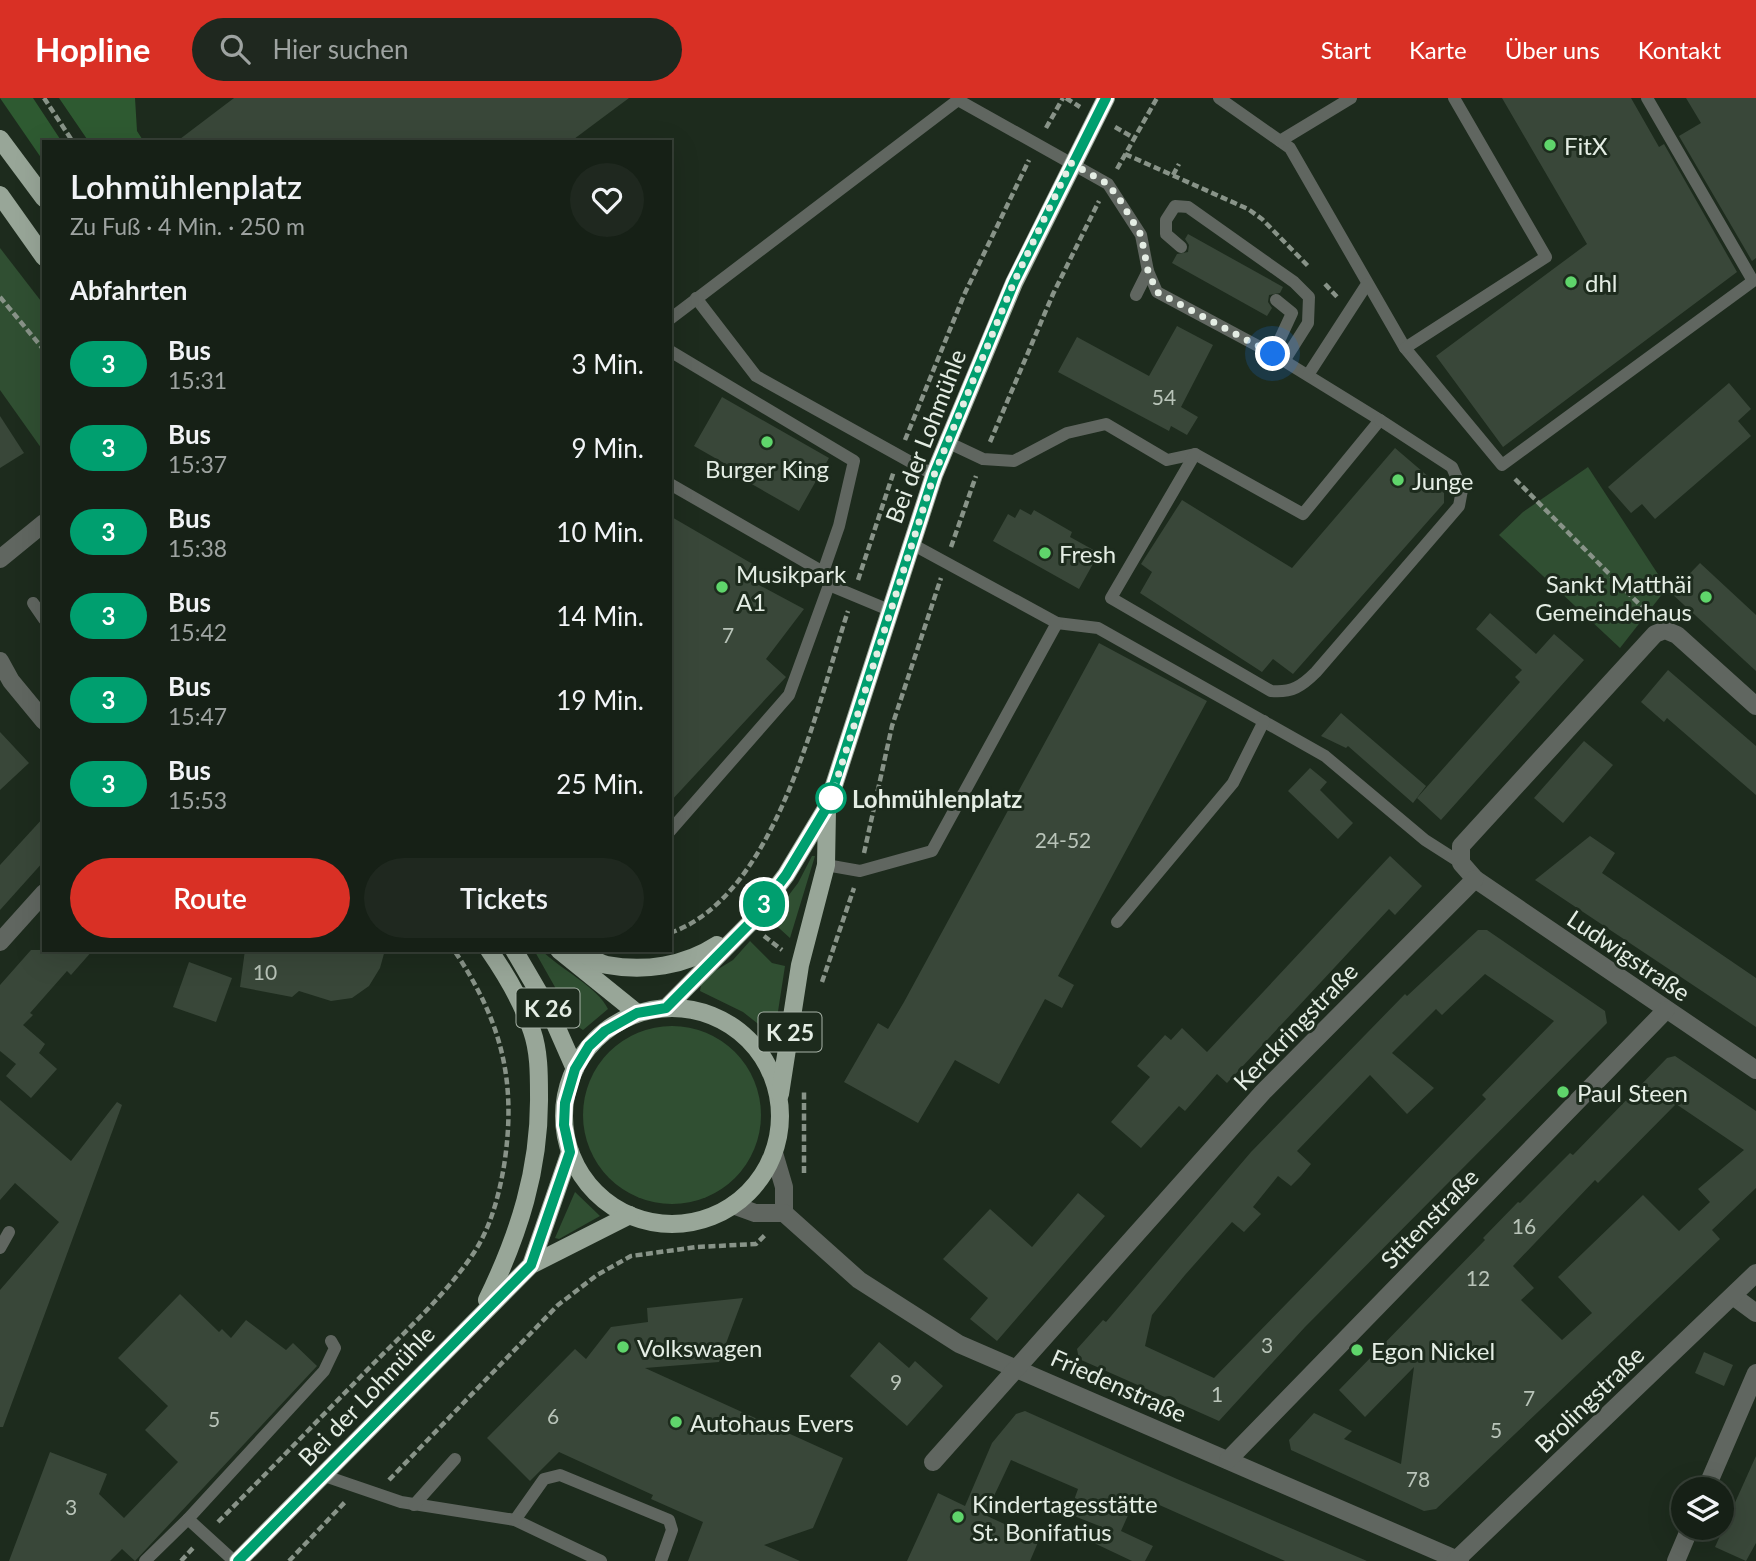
<!DOCTYPE html>
<html lang="de">
<head>
<meta charset="utf-8">
<style>
	body { margin:0; font-family:Lato,sans-serif; background:#1f281f; color:#f1f3f6; height:100vh; display:flex; flex-direction:column; font-size:26px; white-space:nowrap }
	* { box-sizing:border-box; margin:0 }
	p { font-size:23px; color:#9ea3a1 }
	.icon { flex:none; width:38px; height:38px; fill:none; stroke:currentColor; stroke-width:2; stroke-linecap:round; stroke-linejoin:round }
	.map { position:relative; flex:1; overflow:hidden }
	.panel { position:absolute; left:42px; top:42px; width:630px; height:812px; display:flex; flex-direction:column; background:#162016; border-radius:0px; box-shadow:0 7px 28px #0002,0 0 0 2px #353e35 }
	.panel>* { flex:none }
	.badge { padding:0 14px; border-radius:23px; font-size:24px; line-height:46px }
	.buttons { position:absolute; left:1671px; top:1379px; display:grid; gap:14px }
	.buttons a { display:grid; place-items:center; width:63px; height:63px; border-radius:50%; background:#162016; box-shadow:0 7px 28px #0002,0 0 0 2px #353e35; font-size:35px }
	.you { position:absolute; width:35px; height:35px; margin:-18px; border:5px solid #fff; border-radius:50%; background:#1a73e8; box-shadow:0 0 0 10px #1a73e833 }
	.map>.badge { position:absolute; translate:-50% -50%; box-shadow:0 0 0 4px #fff }
	h2 { padding:0 28px; font-size:26px; line-height:63px }
	.round { display:grid; place-items:center; flex:none; width:74px; height:74px; border-radius:37px; background:#1f281f }
	.head { display:flex; align-items:center; justify-content:space-between; height:119px; padding:0 28px }
	h1 { font-size:33px; font-weight:600; line-height:52px }
	.primary-button { display:flex; gap:14px; margin-top:auto; padding:14px 28px }
	.primary-button a { flex:1; height:80px; border-radius:42px; background:#d93025; color:#fff; font-size:28px; font-weight:600; line-height:80px; text-align:center }
	.primary-button a+a { background:#1f281f; color:#f1f3f6 }
	ul { padding:0; list-style:none }
	li { display:flex; align-items:center; gap:21px; height:84px; padding:0 28px }
	li div { flex:1 }
	li b { display:block; font-size:26px }
	li em { font-style:normal }
	li .badge { min-width:77px; font-weight:700; text-align:center }
	header { display:flex; align-items:center; gap:42px; box-sizing:border-box; height:98px; padding:0 35px; background:#d93025; color:#fff }
	header strong { font-size:33px }
	nav { display:flex; gap:38px; margin-inline-start:auto; font-size:24px }
	.search { width:490px; height:63px; background:#1f281f; display:flex; align-items:center; gap:18px; box-sizing:border-box; padding:0 24px; border-radius:38px; color:#9ea3a1; font-size:26px }
	.map>svg:first-child { display:block }
	.green { fill:#304f32 }
	.forest { fill:#2e5a31 }
	.building { fill:#394739; fill-rule:evenodd }
	.lines { fill:none; stroke-linecap:round; stroke-linejoin:round }
	.path { stroke:#889388; stroke-width:4.5; stroke-dasharray:7 3.5; stroke-linecap:butt }
	.lane { stroke:#606660; stroke-width:12 }
	.street { stroke:#606660; stroke-width:18 }
	.primary { stroke:#98a698; stroke-width:18 }
	.line-casing { stroke:#fff; stroke-width:16 }
	.line { stroke:#009f6f; stroke-width:10 }
	.walk { stroke:#e4ede4; stroke-width:7; stroke-dasharray:0 12.6 }
	.poi-dot { fill:#5fd56b; stroke:#1d2b1d; stroke-width:2.5 }
	.stop-dot { fill:#fff; stroke:#009f6f; stroke-width:3.5 }
	.labels { text-anchor:middle; dominant-baseline:central; stroke-width:6; stroke-linejoin:round; paint-order:stroke }
	.number-label { font-size:21px; fill:#b9c4b9 }
	.shield { fill:#1d2b1d; stroke:#a8b3a8; stroke-width:2 }
	.shield-label { font-size:23px; font-weight:bold; fill:#e4ede4 }
	.poi-label { font-size:24px; fill:#e4ede4; stroke:#1d2b1d; text-anchor:start }
	.street-label { font-size:24px; fill:#e4ede4; stroke:#1d2b1d }
	.stop-label { font-size:24px; font-weight:bold; fill:#e4ede4; stroke:#1d2b1d; text-anchor:start }
</style>
</head>
<body>
<header>
<strong>Hopline</strong>
<div class="search"><svg class="icon" aria-label="search" viewBox="0 0 24 24"><circle cx="10" cy="10" r="6"/><path d="M15 15l6 6"/></svg>Hier suchen</div>
<nav><a>Start</a><a>Karte</a><a>Über uns</a><a>Kontakt</a></nav>
</header>
<div class="map">
<svg width="1756" height="1463" viewBox="0 0 1756 1463">
	<rect width="100%" height="100%" fill="#1d2b1d"/>
	<g class="green">
		<polygon points="0,150 44,207 44,354 0,292"/>
		<polygon points="1588,369 1667,490 1620,550 1499,437 1523,414"/>
		<polygon points="812,758 815,758 790,840 770,822 798,785"/>
		<polygon points="750,843 772,865 785,868 775,933 771,936 743,914 700,893 702,881 733,862"/>
		<path d="M534,852h7c19,19 57,37 67,59l-25,21 -6,-4z"/>
		<circle cx="672" cy="1017" r="89"/>
		<polygon points="575,1094 600,1118 559,1141 555,1140"/>
	</g>
	<g class="forest">
		<polygon points="0,0 33,0 62,44 44,44 44,64"/>
		<polygon points="59,0 135,0 137,33 144,44 89,44"/>
	</g>
	<g class="building">
		<polygon points="234,0 629,0 570,44 176,44"/>
		<polygon points="1502,0 1631,0 1659,49 1664,46 1737,174 1503,349 1436,258 1587,146"/>
		<polygon points="1686,0 1756,0 1756,160 1752,163 1679,38 1701,25"/>
		<polygon points="1188,136 1283,189 1280,195 1269,197 1268,204 1272,210 1267,218 1172,165 1177,156 1188,154 1189,147 1185,141"/>
		<polygon points="1177,228 1213,247 1181,309 1198,319 1187,337 1171,328 1169,333 1058,274 1077,239 1149,278"/>
		<polygon points="1729,285 1751,311 1738,323 1751,338 1655,421 1642,406 1631,415 1608,389"/>
		<polygon points="722,299 829,360 799,413 734,376 736,372 694,348"/>
		<polygon points="0,318 24,355 0,370"/>
		<polygon points="1395,350 1444,392 1444,405 1293,576 1273,561 1262,574 1140,495 1152,474 1141,466 1182,402 1292,470"/>
		<polygon points="1020,411 1031,417 1034,412 1072,434 1070,439 1099,455 1079,491 993,443 1008,416 1015,420"/>
		<polygon points="670,418 756,468 744,479 804,511 766,561 786,579 670,704"/>
		<polygon points="1700,465 1756,517 1756,573 1671,495"/>
		<polygon points="1490,515 1536,556 1554,536 1584,562 1441,722 1417,700 1520,584 1515,579 1522,572 1476,531"/>
		<polygon points="1099,545 1207,603 1058,878 1074,887 1062,910 1045,901 999,986 955,962 918,1025 844,984 878,925 888,931 904,904"/>
		<polygon points="1668,572 1756,648 1756,697 1667,620 1664,624 1641,604"/>
		<polygon points="1341,615 1426,688 1413,705 1348,648 1346,650 1321,638"/>
		<polygon points="0,634 29,665 0,692"/>
		<polygon points="1584,643 1613,667 1563,725 1534,700"/>
		<polygon points="1310,670 1327,684 1320,692 1353,725 1338,741 1288,693"/>
		<polygon points="44,719 44,763 0,812 0,767"/>
		<polygon points="1590,738 1615,755 1602,775 1756,880 1756,929 1535,782"/>
		<polygon points="1390,758 1422,788 1395,817 1389,811 1227,985 1217,976 1185,1013 1179,1008 1141,1050 1111,1024 1150,979 1137,968 1165,937 1171,942 1182,930 1207,954"/>
		<path d="M1478,832h9l118,81 2,12 -302,304 -86,94 -140,-62 -2,-10 26,-29 3,2 145,-170 154,-158 2,2zM1485,876l69,47 -72,74 4,4 -272,279 -69,-32 7,-31 33,-40 47,-53 12,10 17,-18 -8,-7 25,-31 13,10 10,-10 10,-12 -14,-13 73,-76 37,39 27,-26 -42,-35 44,-44 6,6z"/>
		<polygon points="31,852 93,852 71,877 67,873 30,915 33,917 23,927 45,946 39,955 57,971 31,1000 6,978 16,966 0,953 0,887"/>
		<polygon points="245,852 385,852 380,870 369,888 352,900 331,903 299,893 292,899 240,889"/>
		<polygon points="189,864 232,880 216,924 173,909"/>
		<path d="M1675,958l81,55v77l-44,42 8,9 -284,270 -12,2 -133,-61 -2,-10 25,-27 38,18 -8,8 57,25 13,-97 -49,50 -26,-27 146,-150 -2,-2 35,-36 2,1 50,-50 3,2 94,-97zM1676,1006l68,46 -46,39 12,13 -31,29 -36,-36 -85,82 34,36 -30,27 -41,-40 13,-12 -21,-22 82,-86 3,3z"/>
		<polygon points="0,1002 71,1063 117,1004 122,1007 3,1329 0,1329 0,1192 59,1124 15,1085 0,1102"/>
		<polygon points="1078,1095 1105,1118 997,1243 970,1221 988,1200 943,1161 990,1111 1032,1149"/>
		<polygon points="180,1196 219,1234 222,1231 231,1240 246,1222 286,1252 293,1245 317,1268 135,1463 122,1451 110,1463 9,1463 50,1354 107,1376 99,1396 124,1420 178,1364 145,1332 168,1308 118,1260"/>
		<polygon points="743,1200 719,1264 645,1270 843,1360 813,1430 764,1447 800,1463 688,1463 703,1424 651,1401 653,1397 559,1354 530,1383 487,1340 575,1251 586,1261 611,1229 648,1224 647,1210"/>
		<polygon points="879,1244 909,1270 915,1263 943,1288 907,1328 850,1278"/>
		<polygon points="1704,1254 1733,1267 1724,1288 1695,1275"/>
		<polygon points="1025,1313 1177,1381 1367,1463 1285,1463 1137,1397 1121,1433 1153,1448 1145,1463 1132,1463 1094,1445 1102,1429 1069,1416 1078,1391 1011,1362 985,1417 1039,1442 1030,1463 907,1463 938,1395 965,1408 992,1345 1016,1316"/>
		<polygon points="1756,1358 1756,1445 1746,1463 1715,1449"/>
	</g>
	<g class="lines">
		<g class="path">
			<polyline points="44,0 73,44"/>
			<polyline points="1066,0 1080,9"/>
			<polyline points="1115,29 1134,40"/>
			<polyline points="1046,30 1063,0"/>
			<polyline points="1125,56 1248,111 1262,121 1309,169"/>
			<polyline points="1117,71 1157,0"/>
			<polyline points="1173,77 1179,66"/>
			<polyline points="1325,186 1338,200"/>
			<polyline points="0,199 44,252"/>
			<polyline points="905,342 964,197 1029,62"/>
			<polyline points="990,344 1053,196 1099,103"/>
			<polyline points="1515,381 1649,516"/>
			<polyline points="951,449 976,378"/>
			<polyline points="858,482 894,373"/>
			<polyline points="864,755 892,628 941,480"/>
			<path d="M670,835c107,-37 146,-225 178,-322"/>
			<polyline points="764,838 782,852"/>
			<polyline points="822,884 854,790"/>
			<polyline points="804,1075 804,993"/>
			<polyline points="389,1382 558,1207 597,1177 631,1158 697,1149 756,1146 765,1137"/>
			<path d="M218,1424c53,-53 105,-107 157,-160 33,-33 74,-71 100,-111 16,-25 24,-56 29,-85 13,-85 -2,-144 -50,-216"/>
			<polyline points="181,1463 193,1450"/>
			<polyline points="289,1463 346,1403"/>
		</g>
		<g class="lane">
			<polyline points="1219,0 1290,50 1405,250 1502,367 1753,183 1647,0"/>
			<polyline points="1280,43 1351,0"/>
			<polyline points="1181,149 1166,136 1166,122 1175,108 1188,109 1294,184 1309,199 1308,225 1284,263"/>
			<polyline points="1136,197 1148,173"/>
			<polyline points="696,200 756,278 934,377"/>
			<polyline points="670,221 958,2 1108,86 1141,137 1148,173 1157,194 1273,256 1380,322 1303,416 1195,356 1167,362 1106,326 1067,335 1014,363 983,361 947,344"/>
			<polyline points="1405,250 1546,159 1454,0"/>
			<polyline points="670,253 854,363 839,428 823,474"/>
			<polyline points="1273,256 1292,215 1276,202"/>
			<polyline points="1308,277 1367,186"/>
			<path d="M1195,356l-84,144 160,93c21,2 31,-5 45,-19l143,-166 3,-16 -10,-23 -72,-47"/>
			<polyline points="670,386 823,474 829,487 889,512"/>
			<polyline points="33,505 44,521"/>
			<polyline points="1057,525 1098,530 1325,658 1425,742 1461,765"/>
			<polyline points="670,733 789,597 829,487"/>
			<polyline points="826,767 860,773 932,753 1057,525 910,445"/>
			<polyline points="1117,824 1233,685 1264,623"/>
			<polyline points="0,1150 9,1134"/>
			<polyline points="322,1377 401,1404 515,1422 601,1463"/>
			<polyline points="414,1407 455,1361"/>
			<polyline points="515,1422 544,1381 560,1377 669,1422 672,1432 661,1463"/>
			<polyline points="145,1463 188,1421"/>
			<polyline points="234,1463 188,1421 324,1273 335,1250 331,1243"/>
		</g>
		<g class="street">
			<polyline points="0,461 44,425"/>
			<polyline points="0,563 11,583 44,623"/>
			<polyline points="1756,608 1677,537 1665,532 1655,536 1461,748 1461,765 1475,781 1756,972"/>
			<polyline points="0,844 44,795"/>
			<polyline points="774,1055 784,1089 784,1115"/>
			<polyline points="733,1107 755,1115 784,1115 859,1182 959,1246 1460,1463"/>
			<polyline points="1733,1198 1756,1215"/>
			<polyline points="1228,1362 1666,912"/>
			<polyline points="933,1364 1263,994 1475,781"/>
			<polyline points="1706,1391 1756,1275"/>
			<polyline points="1455,1463 1756,1175"/>
			<polyline points="1676,1463 1690,1430"/>
		</g>
		<g class="primary">
			<polyline points="0,41 44,100"/>
			<polyline points="0,97 44,159"/>
			<polyline points="514,852 549,912 575,971"/>
			<polyline points="559,852 637,915"/>
			<path d="M578,852c9,5 19,13 29,15 37,7 78,1 110,-20"/>
			<polyline points="666,910 749,826 786,777 827,709 934,377 1014,185 1106,0"/>
			<circle cx="672" cy="1018" r="108"/>
			<polyline points="780,996 800,867 826,767 827,711"/>
			<polyline points="531,1167 570,1054"/>
			<path d="M487,1202c32,-66 53,-131 52,-205 0,-21 0,-44 -7,-64 -10,-30 -25,-55 -43,-81"/>
			<polyline points="238,1463 531,1167 630,1117"/>
		</g>
	</g>
	<g class="lines">
		<g class="line-casing">
			<polyline id="line" points="238,1463 531,1167 570,1054 564,1027 565,1005 575,971 589,948 605,933 637,915 666,910 749,826 786,777 827,709 934,377 1014,184 1106,0"/>
		</g>
		<use href="#line" class="line"/>
		<polyline class="walk" points="831,700 934,377 1014,184 1071,65 1108,86 1120,102 1141,137 1148,173 1157,194 1273,256"/>
	</g>
	<g class="poi-dot">
		<circle cx="1550" cy="47" r="7"/>
		<circle cx="1571" cy="184" r="7"/>
		<circle cx="767" cy="344" r="7"/>
		<circle cx="1398" cy="382" r="7"/>
		<circle cx="1045" cy="455" r="7"/>
		<circle cx="722" cy="489" r="7"/>
		<circle cx="1706" cy="499" r="7"/>
		<circle cx="1563" cy="994" r="7"/>
		<circle cx="623" cy="1249" r="7"/>
		<circle cx="1357" cy="1252" r="7"/>
		<circle cx="676" cy="1324" r="7"/>
		<circle cx="958" cy="1419" r="7"/>
	</g>
	<circle class="stop-dot" cx="831" cy="700" r="14"/>
	<g class="labels">
		<g class="number-label">
			<text x="1164" y="298">54</text>
			<text x="728" y="536">7</text>
			<text x="1063" y="741">24-52</text>
			<text x="265" y="873">10</text>
			<text x="1524" y="1127">16</text>
			<text x="1478" y="1179">12</text>
			<text x="1267" y="1246">3</text>
			<text x="896" y="1283">9</text>
			<text x="1217" y="1295">1</text>
			<text x="1529" y="1299">7</text>
			<text x="553" y="1317">6</text>
			<text x="214" y="1320">5</text>
			<text x="1496" y="1331">5</text>
			<text x="1418" y="1380">78</text>
			<text x="71" y="1408">3</text>
		</g>
		<g class="shield">
			<rect x="516.5" y="890.5" width="63" height="39" rx="5"/>
			<rect x="758.5" y="914.5" width="63" height="39" rx="5"/>
		</g>
		<g class="shield-label">
			<text x="548" y="910">K 26</text>
			<text x="790" y="934">K 25</text>
		</g>
		<g class="poi-label">
			<text x="1564" y="47">FitX</text>
			<text x="1585" y="184">dhl</text>
			<text x="767" y="370" text-anchor="middle">Burger King</text>
			<text x="1412" y="382">Junge</text>
			<text x="1059" y="455">Fresh</text>
			<text x="736" y="475">Musikpark<tspan x="736" dy="28">A1</tspan></text>
			<text x="1692" y="485" text-anchor="end">Sankt Matthäi<tspan x="1692" dy="28">Gemeindehaus</tspan></text>
			<text x="1577" y="994">Paul Steen</text>
			<text x="637" y="1249">Volkswagen</text>
			<text x="1371" y="1252">Egon Nickel</text>
			<text x="690" y="1324">Autohaus Evers</text>
			<text x="972" y="1405">Kindertagesstätte<tspan x="972" dy="28">St. Bonifatius</tspan></text>
		</g>
		<g class="street-label">
			<text transform="translate(925 338) rotate(-69)">Bei der Lohmühle</text>
			<text transform="translate(1629 857) rotate(34)">Ludwigstraße</text>
			<text transform="translate(1295 928) rotate(-46)">Kerckringstraße</text>
			<text transform="translate(1429 1120) rotate(-46)">Stitenstraße</text>
			<text transform="translate(1119 1287) rotate(24)">Friedenstraße</text>
			<text transform="translate(366 1297) rotate(-46)">Bei der Lohmühle</text>
			<text transform="translate(1589 1301) rotate(-44)">Brolingstraße</text>
		</g>
		<g class="stop-label">
			<text x="852" y="700">Lohmühlenplatz</text>
		</g>
	</g>
</svg>
<div class="buttons">
<a><svg class="icon" aria-label="layers" viewBox="0 0 24 24"><path d="M12 4l9 5-9 5-9-5zM3 14l9 5 9-5"/></svg></a>
</div>
<div class="you" style="left:1273px;top:256px"></div>
<b class="badge" style="left:764px;top:806px;background:#009f6f;color:#fff">3</b>
<section class="panel">
<div class="head"><div><h1>Lohmühlenplatz</h1><p>Zu Fuß · 4 Min. · 250 m</p></div><a class="round"><svg class="icon" aria-label="heart" viewBox="0 0 24 24"><path d="M12 20l-8-8c-3-5 5-10 8-4 3-6 11-1 8 4z"/></svg></a></div>
<h2>Abfahrten</h2>
<ul>
<li><span class="badge" style="background:#009f6f;color:#fff">3</span><div><b>Bus</b><p>15:31</p></div><em>3 Min.</em></li>
<li><span class="badge" style="background:#009f6f;color:#fff">3</span><div><b>Bus</b><p>15:37</p></div><em>9 Min.</em></li>
<li><span class="badge" style="background:#009f6f;color:#fff">3</span><div><b>Bus</b><p>15:38</p></div><em>10 Min.</em></li>
<li><span class="badge" style="background:#009f6f;color:#fff">3</span><div><b>Bus</b><p>15:42</p></div><em>14 Min.</em></li>
<li><span class="badge" style="background:#009f6f;color:#fff">3</span><div><b>Bus</b><p>15:47</p></div><em>19 Min.</em></li>
<li><span class="badge" style="background:#009f6f;color:#fff">3</span><div><b>Bus</b><p>15:53</p></div><em>25 Min.</em></li>
</ul>
<div class="primary-button"><a>Route</a><a>Tickets</a></div>
</section>
</div>
</body>
</html>
